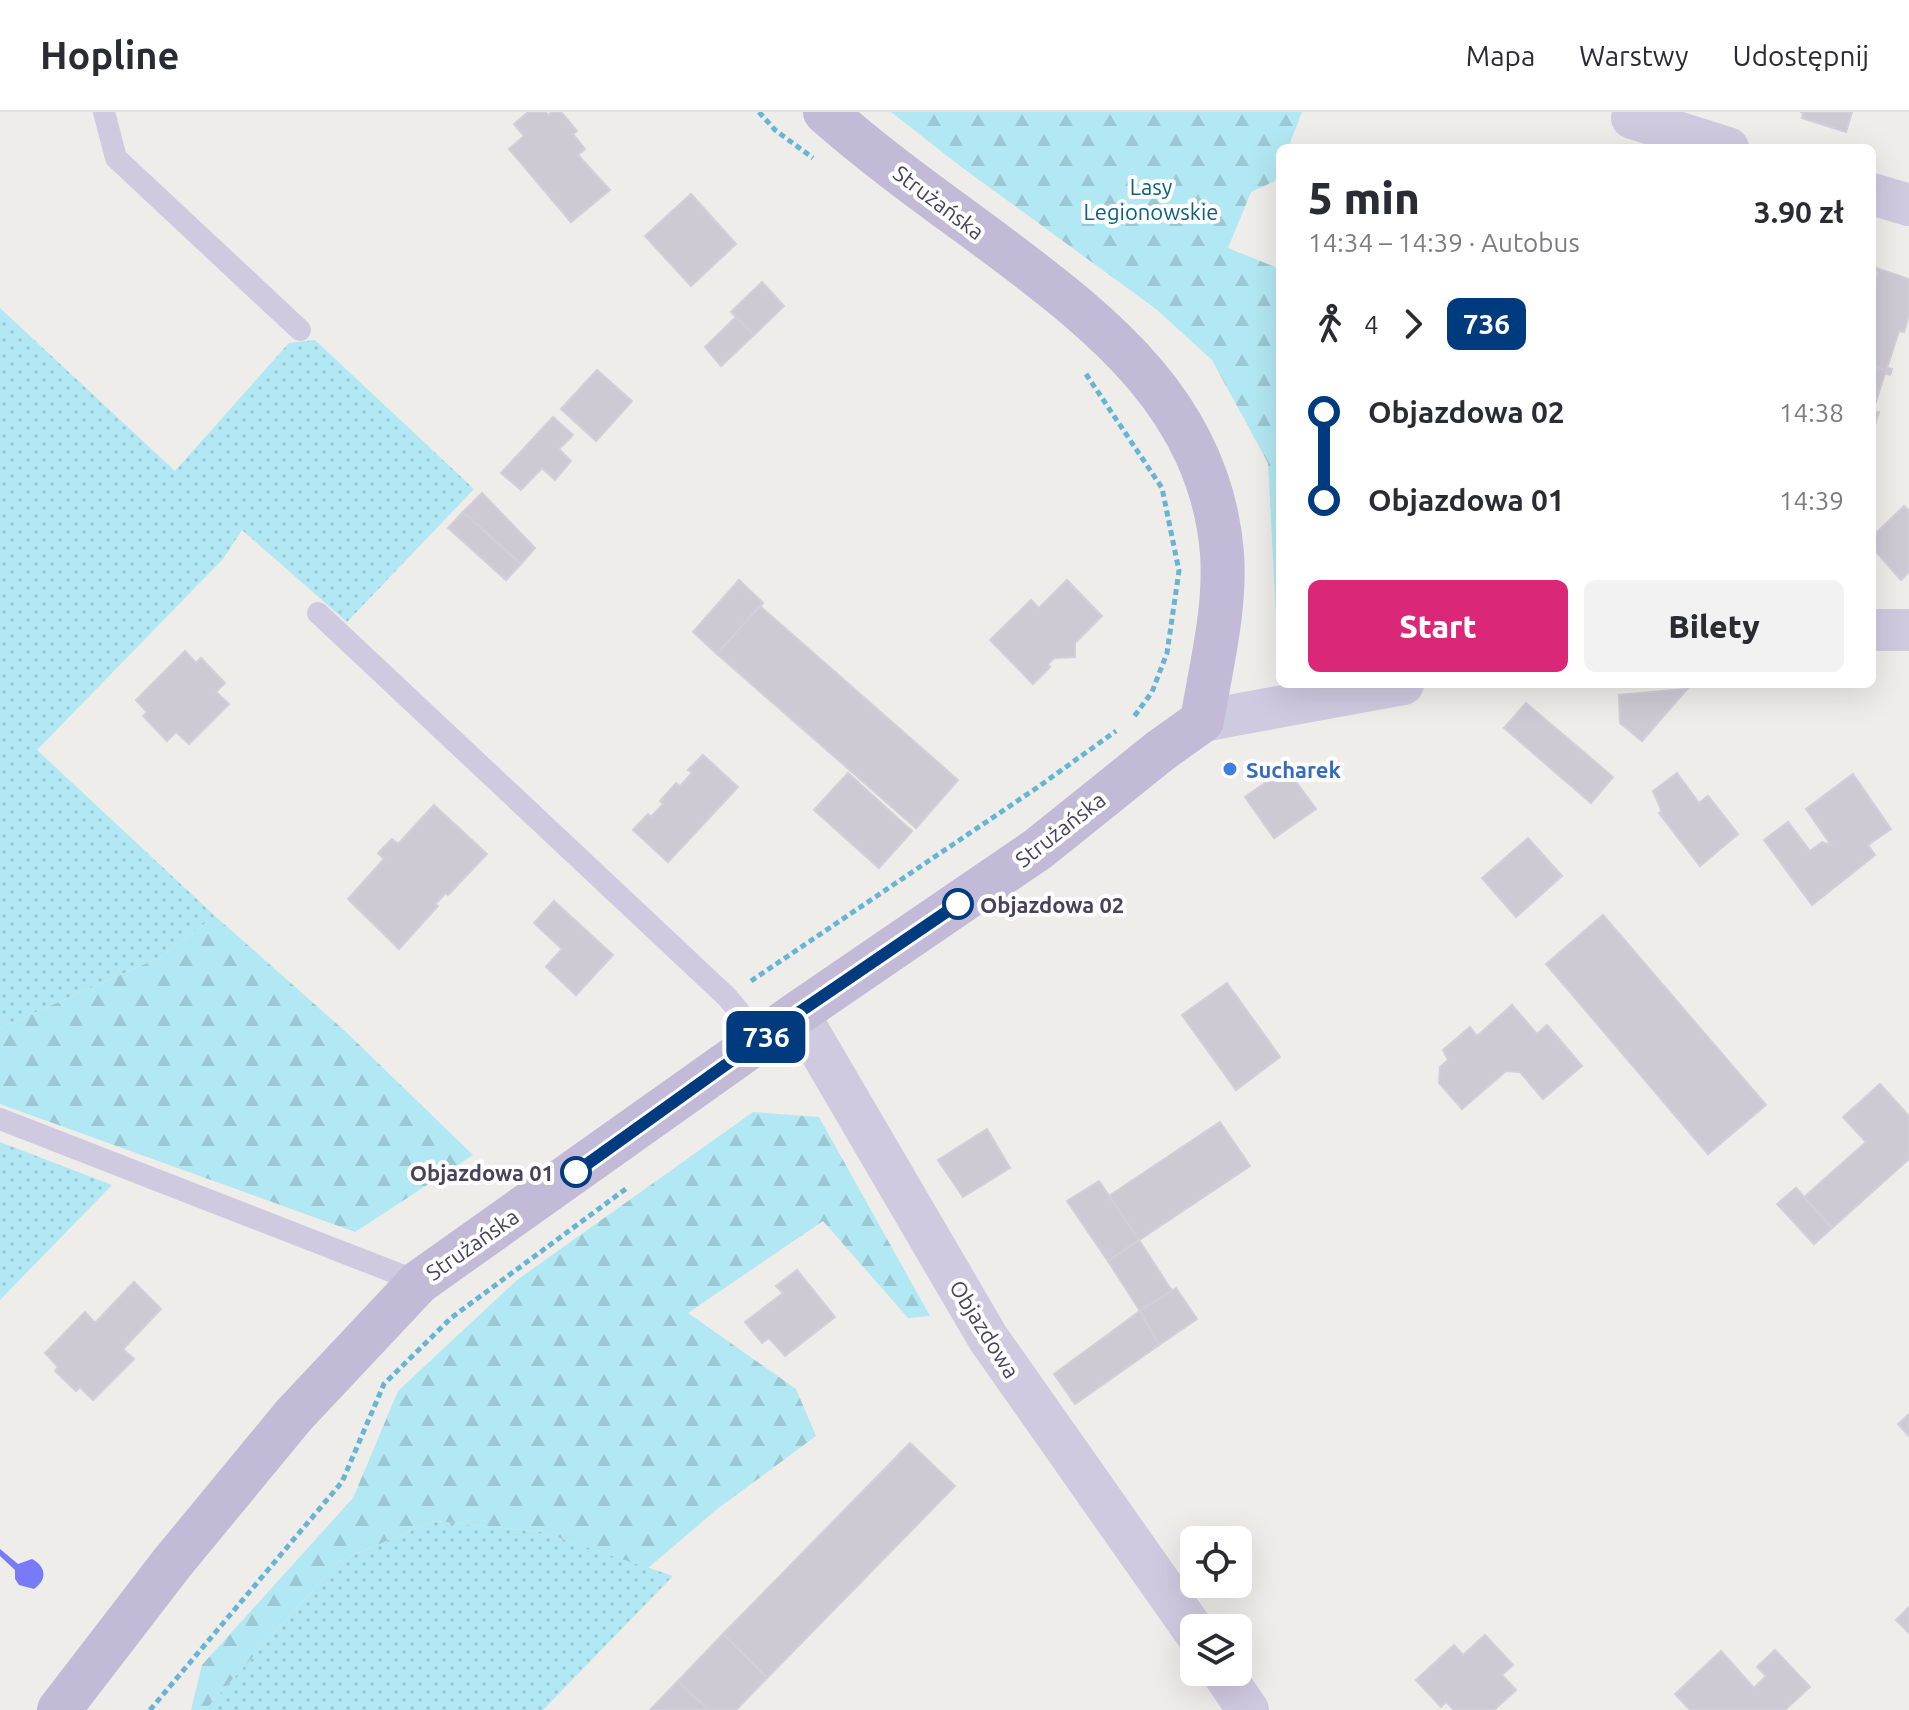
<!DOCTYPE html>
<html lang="pl">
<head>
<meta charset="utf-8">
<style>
	body { margin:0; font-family:Ubuntu,sans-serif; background:#f2f2f3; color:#2b2b33; height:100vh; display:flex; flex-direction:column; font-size:30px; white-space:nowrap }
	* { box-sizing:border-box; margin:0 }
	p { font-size:26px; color:#7c7c81 }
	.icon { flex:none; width:44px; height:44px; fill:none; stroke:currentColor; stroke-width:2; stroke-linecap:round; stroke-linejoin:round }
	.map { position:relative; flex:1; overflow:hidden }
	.panel { position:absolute; left:1276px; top:32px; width:600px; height:544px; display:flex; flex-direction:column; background:#fff; border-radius:12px; box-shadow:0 8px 32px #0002 }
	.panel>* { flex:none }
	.badge { padding:0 16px; border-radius:12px; font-size:28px; line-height:52px }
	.controls { position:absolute; left:1180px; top:1414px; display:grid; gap:16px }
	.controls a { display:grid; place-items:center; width:72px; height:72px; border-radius:12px; background:#fff; box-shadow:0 8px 32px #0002; font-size:40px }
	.map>.badge { position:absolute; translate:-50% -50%; box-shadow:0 0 0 4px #fff }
	.legs { display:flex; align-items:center; gap:12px; height:88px; padding:0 32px; font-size:26px }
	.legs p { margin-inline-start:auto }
	.headline { display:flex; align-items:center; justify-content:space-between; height:136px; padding:0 32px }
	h1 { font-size:44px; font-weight:800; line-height:60px }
	.button { display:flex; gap:16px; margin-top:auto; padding:16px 32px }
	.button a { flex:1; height:92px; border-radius:12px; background:#db2777; color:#fff; font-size:32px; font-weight:800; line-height:92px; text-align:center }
	.button a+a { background:#f2f2f3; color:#2b2b33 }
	ul { padding:0 32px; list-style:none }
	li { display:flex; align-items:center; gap:28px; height:88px; font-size:30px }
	li i { display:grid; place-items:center; width:12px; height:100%; margin:0 10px; background:currentColor }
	li i::after { content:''; width:20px; height:20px; margin:-10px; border:6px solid; border-radius:50%; background:#fff }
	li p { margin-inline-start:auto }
	li:first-child i { background:linear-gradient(#0000 50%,currentColor 0) }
	li:last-child i { background:linear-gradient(currentColor 50%,#0000 0) }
	header { display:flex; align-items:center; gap:48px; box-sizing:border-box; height:112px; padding:0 40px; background:#fff; border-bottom:2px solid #e1e1e2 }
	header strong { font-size:38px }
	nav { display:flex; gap:44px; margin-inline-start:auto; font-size:28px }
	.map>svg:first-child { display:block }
	.grass { fill:url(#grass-dots) }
	.forest { fill:url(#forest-firs) }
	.water { fill:#797bf6 }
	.building { fill:#cecad4; stroke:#d3ced8; stroke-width:2 }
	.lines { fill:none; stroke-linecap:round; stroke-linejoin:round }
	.path { stroke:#66b5d5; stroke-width:5; stroke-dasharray:6 4; stroke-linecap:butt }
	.lane { stroke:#cfcae0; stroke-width:22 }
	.street { stroke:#cfcae0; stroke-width:42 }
	.secondary { stroke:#c3bad7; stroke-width:44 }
	.line-1-casing { stroke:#fff; stroke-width:18 }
	.line-1 { stroke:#003b80; stroke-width:12 }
	.shop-dot { fill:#3f7fe0; stroke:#fff; stroke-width:3 }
	.stop-1-dot { fill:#fff; stroke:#003b80; stroke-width:4 }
	.labels { text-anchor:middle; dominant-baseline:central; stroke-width:8; stroke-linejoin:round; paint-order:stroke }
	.park-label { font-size:22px; fill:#0c6182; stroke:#fff }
	.street-label { font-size:22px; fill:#48425a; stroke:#fff }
	.shop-label { font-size:22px; font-weight:bold; fill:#366cbe; stroke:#fff; text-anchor:start }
	.stop-label { font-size:22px; font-weight:bold; fill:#48425a; stroke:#fff; text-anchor:start }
</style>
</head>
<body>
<header>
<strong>Hopline</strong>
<nav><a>Mapa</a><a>Warstwy</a><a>Udostępnij</a></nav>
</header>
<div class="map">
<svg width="1909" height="1598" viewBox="0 0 1909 1598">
	<defs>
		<pattern id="grass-dots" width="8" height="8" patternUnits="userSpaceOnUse" patternTransform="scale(2)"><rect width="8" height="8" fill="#b2e8f3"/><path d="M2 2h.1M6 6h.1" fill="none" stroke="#9bc8d3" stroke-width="1.8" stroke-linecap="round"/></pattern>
		<pattern id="forest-firs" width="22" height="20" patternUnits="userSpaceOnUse" patternTransform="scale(2)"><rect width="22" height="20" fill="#b2e8f3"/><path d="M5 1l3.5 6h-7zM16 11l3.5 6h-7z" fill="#9bc8d3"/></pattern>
	</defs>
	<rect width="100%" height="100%" fill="#eeedea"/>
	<g class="grass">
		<polygon points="0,196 175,359 289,231 315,228 474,377 347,510 242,418 223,447 37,638 215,804 161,845 0,916"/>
		<polygon points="0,1030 112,1073 0,1188"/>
		<polygon points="434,1409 542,1420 673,1464 543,1598 205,1598 339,1449"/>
	</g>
	<g class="forest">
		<polygon points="891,0 1302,0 1288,36 1280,36 1280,56 1275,69 1251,80 1228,136 1280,157 1280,493 1276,503 1268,351 1212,248 1156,197 960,54"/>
		<polygon points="215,804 346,920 473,1043 355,1120 0,992 0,916 161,845"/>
		<polygon points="753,1000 819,1005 930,1204 908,1206 823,1109 688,1201 796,1277 816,1324 716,1398 648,1456 542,1420 434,1409 339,1449 205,1598 191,1598 202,1553 353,1386 398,1279 517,1168"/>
	</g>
	<path class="water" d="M0,1437l18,15 14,-5c15,8 15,21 2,30l-15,-4 -4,-6v-9l-15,-14z"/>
	<g class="building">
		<polygon points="528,0 545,0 548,3 552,0 561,0 577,19 573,22 585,37 578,43 610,78 571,110 509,37 524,24 514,12"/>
		<polygon points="1800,0 1852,0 1846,20 1802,6 1803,1"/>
		<polygon points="691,82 736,132 691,174 645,124"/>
		<polygon points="1873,155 1909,167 1909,203 1904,220 1899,219 1887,256 1892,257 1891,260 1872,254 1872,178 1878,161 1872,159"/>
		<polygon points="762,170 784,194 754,223 731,200"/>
		<polygon points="736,205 754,223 721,254 705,235"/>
		<polygon points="1872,254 1891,260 1890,263 1885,261 1873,299 1879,300 1872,322"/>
		<polygon points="597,258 632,289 596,329 561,297"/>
		<polygon points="553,305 573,323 559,337 571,349 555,368 542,356 521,378 501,361"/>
		<polygon points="482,381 535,436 521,452 463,400"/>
		<polygon points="1904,394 1909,399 1909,460 1901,468 1872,435 1872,425"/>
		<polygon points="463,400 521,452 506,468 448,416"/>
		<polygon points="739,468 763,491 717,542 693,520"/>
		<polygon points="1067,468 1102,504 1075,531 1075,545 1054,546 1048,552 1050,555 1033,572 990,528 1031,488 1039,496"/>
		<polygon points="760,494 958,668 916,716 717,542"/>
		<polygon points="185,539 196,551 201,546 225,571 216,580 229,592 189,632 176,620 167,629 143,604 147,600 136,588"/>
		<polygon points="1687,577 1642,629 1620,611 1619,583"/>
		<polygon points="1526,591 1613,665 1591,691 1504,616"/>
		<polygon points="703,643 738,675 668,750 633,718 648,702 651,705 663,692 660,689 676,671 680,674 692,661 688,658"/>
		<polygon points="1286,656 1316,697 1274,726 1245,685"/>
		<polygon points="848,661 912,719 879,756 814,698"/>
		<polygon points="1677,661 1699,691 1708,684 1738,722 1700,754 1659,701 1662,700 1653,679"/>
		<polygon points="1853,662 1891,717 1868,733 1875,743 1812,793 1764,728 1788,710 1810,739 1822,730 1831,733 1806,697"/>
		<polygon points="434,693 487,742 448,783 446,781 435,792 438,794 399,837 348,787 384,747 378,741 392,727 398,732"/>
		<polygon points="1528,726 1562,764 1516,805 1482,766"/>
		<polygon points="554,789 613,843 576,883 546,855 562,837 534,811"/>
		<polygon points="1603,803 1766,993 1708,1042 1546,852"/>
		<polygon points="1227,871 1280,945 1236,978 1182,903"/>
		<polygon points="1512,893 1537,922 1547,913 1582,954 1543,987 1520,960 1506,959 1462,997 1439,971 1440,955 1448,948 1443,938 1470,915 1477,924"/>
		<polygon points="1880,972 1909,1004 1909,1047 1832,1116 1804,1085 1866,1030 1843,1005"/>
		<polygon points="1220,1010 1250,1054 1139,1128 1109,1084"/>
		<polygon points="987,1017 1010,1056 963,1085 938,1048"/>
		<polygon points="1099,1069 1139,1128 1108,1149 1067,1089"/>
		<polygon points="1796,1076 1832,1116 1814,1132 1777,1092"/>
		<polygon points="1139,1128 1172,1179 1140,1199 1108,1149"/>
		<polygon points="797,1158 835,1205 785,1244 769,1226 762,1231 745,1210 783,1181 776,1174"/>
		<polygon points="134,1170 161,1197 123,1237 134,1247 93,1288 80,1275 76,1279 55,1259 58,1255 45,1241 85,1200 95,1211"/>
		<polygon points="1176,1176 1197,1207 1159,1233 1140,1199"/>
		<polygon points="1140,1199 1159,1233 1075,1292 1054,1262"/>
		<polygon points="1909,1302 1909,1324 1898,1312"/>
		<polygon points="910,1331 955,1374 767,1566 723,1522"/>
		<polygon points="1909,1495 1909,1521 1896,1508"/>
		<polygon points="723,1522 767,1566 736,1598 708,1598 678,1569"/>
		<polygon points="1485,1523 1513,1553 1502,1563 1516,1578 1494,1598 1454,1598 1446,1590 1441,1595 1416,1568 1454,1533 1463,1543"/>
		<polygon points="1775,1538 1810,1575 1785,1598 1690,1598 1675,1582 1721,1539 1754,1576 1766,1564 1757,1555"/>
		<polygon points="678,1569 708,1598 650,1598"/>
	</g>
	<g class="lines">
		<g class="path">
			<polyline points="759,0 775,18 813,46"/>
			<polyline points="1086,262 1162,376 1179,459 1167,541 1152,580 1133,606"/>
			<polyline points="751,869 1038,675 1116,619"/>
			<polyline points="150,1598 342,1370 384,1272 451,1206 627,1076"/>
		</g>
		<g class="lane">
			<polyline points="104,0 116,46 300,218"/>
			<polyline points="318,501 727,885 762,927"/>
			<polyline points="0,1007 419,1170"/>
		</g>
		<g class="street">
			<polyline points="1632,6 1728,36"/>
			<polyline points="1872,82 1909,93"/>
			<polyline points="1872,518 1909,518"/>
			<polyline points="1202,609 1403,572"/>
			<polyline points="798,901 988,1226 1194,1519"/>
			<polyline points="1222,1560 1248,1598"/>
		</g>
		<path class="secondary" d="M59,1598l113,-147 122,-148 125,-133 379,-269 240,-164 122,-98 42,-30c9,-55 24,-112 20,-168 -12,-145 -117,-227 -225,-308 -58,-43 -118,-85 -172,-133"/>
	</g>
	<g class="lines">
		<g class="line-1-casing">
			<polyline id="line-1" points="576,1060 798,901 958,792"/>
		</g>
		<use href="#line-1" class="line-1"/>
	</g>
	<circle class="shop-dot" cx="1230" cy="657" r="8"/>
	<g class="stop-1-dot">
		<circle cx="958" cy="792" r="14"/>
		<circle cx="576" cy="1060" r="14"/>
	</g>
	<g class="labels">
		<g class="park-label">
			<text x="1151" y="74">Lasy<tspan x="1151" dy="25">Legionowskie</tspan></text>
		</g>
		<g class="street-label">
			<text transform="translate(939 90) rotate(37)">Strużańska</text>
			<text transform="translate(1060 717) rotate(-38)">Strużańska</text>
			<text transform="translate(472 1132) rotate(-35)">Strużańska</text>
			<text transform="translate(985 1217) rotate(58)">Objazdowa</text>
		</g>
		<g class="shop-label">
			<text x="1246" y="657">Sucharek</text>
		</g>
		<g class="stop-label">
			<text x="980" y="792">Objazdowa 02</text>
			<text x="554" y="1060" text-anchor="end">Objazdowa 01</text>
		</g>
	</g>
</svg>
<div class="controls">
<a><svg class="icon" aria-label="locate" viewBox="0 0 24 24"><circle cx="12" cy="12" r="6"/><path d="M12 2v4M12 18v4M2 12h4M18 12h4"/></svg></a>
<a><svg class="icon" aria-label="layers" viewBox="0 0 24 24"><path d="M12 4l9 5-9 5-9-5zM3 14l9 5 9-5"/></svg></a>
</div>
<b class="badge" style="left:766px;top:925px;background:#003b80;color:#fff">736</b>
<section class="panel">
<div class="headline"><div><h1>5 min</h1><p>14:34 – 14:39 · Autobus</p></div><b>3.90 zł</b></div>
<div class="legs"><svg class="icon" aria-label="walk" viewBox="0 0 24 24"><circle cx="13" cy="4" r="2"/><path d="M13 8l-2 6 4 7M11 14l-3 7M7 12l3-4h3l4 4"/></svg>4<svg class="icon" aria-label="forward" viewBox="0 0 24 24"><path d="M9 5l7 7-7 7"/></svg><b class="badge" style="background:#003b80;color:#fff">736</b></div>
<ul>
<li><i style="color:#003b80"></i><b>Objazdowa 02</b><p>14:38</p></li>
<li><i style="color:#003b80"></i><b>Objazdowa 01</b><p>14:39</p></li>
</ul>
<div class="button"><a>Start</a><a>Bilety</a></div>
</section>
</div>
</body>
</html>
